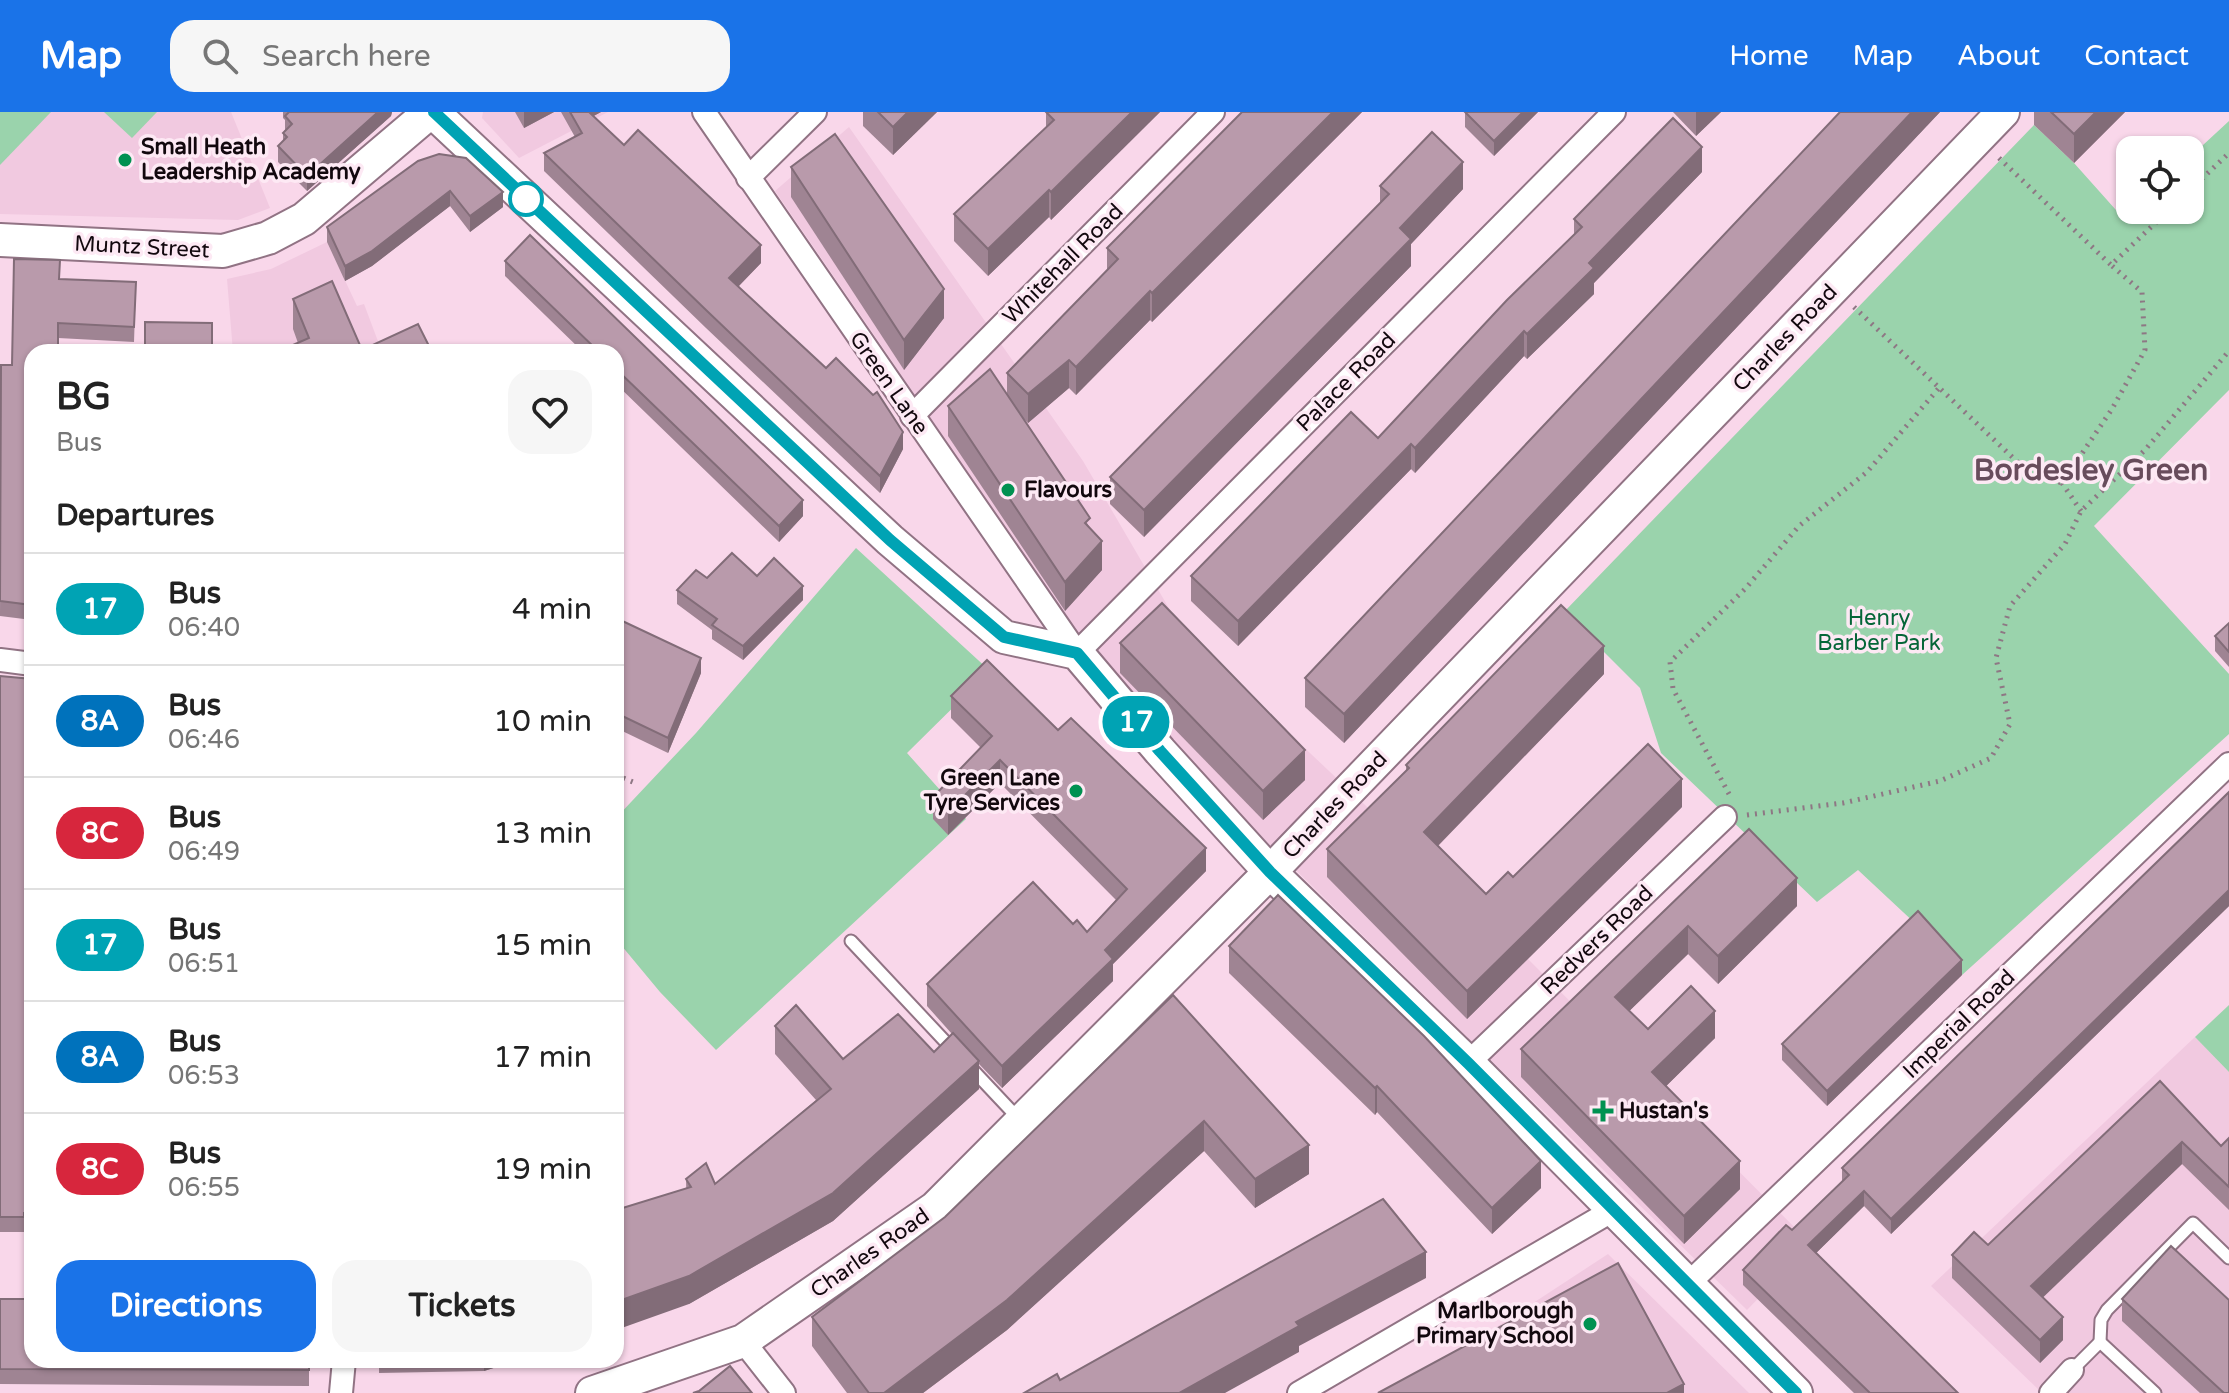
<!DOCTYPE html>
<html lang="en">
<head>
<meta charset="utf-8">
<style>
	body { margin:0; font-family:"Varela Round",sans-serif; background:#f6f6f6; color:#222; height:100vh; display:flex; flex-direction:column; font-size:30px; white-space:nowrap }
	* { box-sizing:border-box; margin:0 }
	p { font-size:26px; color:#767676 }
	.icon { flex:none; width:44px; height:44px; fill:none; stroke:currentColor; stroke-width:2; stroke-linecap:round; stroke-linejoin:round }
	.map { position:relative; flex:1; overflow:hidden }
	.panel { position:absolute; left:24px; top:232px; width:600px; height:1024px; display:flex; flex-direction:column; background:#fff; border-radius:24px; box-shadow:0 2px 6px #0004 }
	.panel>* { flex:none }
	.badge { padding:0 16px; border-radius:26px; font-size:28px; line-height:52px }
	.tools { position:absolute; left:2116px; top:24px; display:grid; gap:16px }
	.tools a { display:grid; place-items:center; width:88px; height:88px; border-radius:16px; background:#fff; box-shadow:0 2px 6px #0004; font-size:40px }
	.map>.badge { position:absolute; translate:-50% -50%; box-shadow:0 0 0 4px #fff }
	h2 { padding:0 32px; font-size:30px; line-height:72px }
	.round { display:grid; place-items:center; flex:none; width:84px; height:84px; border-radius:24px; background:#f6f6f6 }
	.summary { display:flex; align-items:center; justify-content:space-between; height:136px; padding:0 32px }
	h1 { font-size:38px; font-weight:700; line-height:60px }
	.action { display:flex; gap:16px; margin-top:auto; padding:16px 32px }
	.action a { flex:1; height:92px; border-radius:24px; background:#1a73e8; color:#fff; font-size:32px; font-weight:700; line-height:92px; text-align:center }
	.action a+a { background:#f6f6f6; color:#222 }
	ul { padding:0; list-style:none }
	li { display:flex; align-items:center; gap:24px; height:112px; padding:0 32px; border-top:2px solid #e0e0e0 }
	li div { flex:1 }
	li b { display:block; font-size:30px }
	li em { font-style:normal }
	li .badge { min-width:88px; font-weight:700; text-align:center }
	header { display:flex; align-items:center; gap:48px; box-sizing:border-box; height:112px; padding:0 40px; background:#1a73e8; color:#fff }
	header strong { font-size:38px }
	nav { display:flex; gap:44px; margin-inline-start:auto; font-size:28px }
	.search { width:560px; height:72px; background:#f6f6f6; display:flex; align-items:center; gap:20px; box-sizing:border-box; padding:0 28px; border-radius:24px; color:#767676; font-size:30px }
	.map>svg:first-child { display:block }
	.built { fill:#f1c9e0 }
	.green { fill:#9ad3ac }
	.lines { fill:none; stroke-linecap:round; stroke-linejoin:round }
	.lane-casing { stroke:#917384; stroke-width:15 }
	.street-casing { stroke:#917384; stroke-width:26 }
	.secondary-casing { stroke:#917384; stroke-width:36 }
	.path { stroke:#8e7784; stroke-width:5; stroke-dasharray:2 6; stroke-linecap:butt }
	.lane { stroke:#fff; stroke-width:11 }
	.street { stroke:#fff; stroke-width:22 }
	.secondary { stroke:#fff; stroke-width:32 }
	.wall { fill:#9f8493 }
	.shaded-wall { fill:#826c78 }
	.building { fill:#b99aab; stroke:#826c78; stroke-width:2 }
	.line-casing { stroke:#fff; stroke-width:18 }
	.line { stroke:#00a3b4; stroke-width:12 }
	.poi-dot { fill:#009151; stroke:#fde9f4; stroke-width:3 }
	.stop-dot { fill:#fff; stroke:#00a3b4; stroke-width:4 }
	.labels { text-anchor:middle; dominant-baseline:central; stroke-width:7; stroke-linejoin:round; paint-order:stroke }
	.poi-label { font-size:22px; font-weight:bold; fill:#12080e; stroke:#fde9f4; text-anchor:start }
	.street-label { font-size:22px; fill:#12080e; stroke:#fde9f4 }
	.park-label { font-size:22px; fill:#056638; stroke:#fde9f4 }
	.district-label { font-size:30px; font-weight:bold; fill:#684c5c; stroke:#fde9f4 }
</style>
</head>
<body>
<header>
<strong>Map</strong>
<div class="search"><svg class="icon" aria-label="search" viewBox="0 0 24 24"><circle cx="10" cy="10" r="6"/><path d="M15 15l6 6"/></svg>Search here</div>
<nav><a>Home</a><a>Map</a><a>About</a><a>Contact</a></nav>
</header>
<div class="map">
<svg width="2229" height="1281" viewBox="0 0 2229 1281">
	<rect width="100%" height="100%" fill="#f9d7ea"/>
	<g class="built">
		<polygon points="0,0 231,0 270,96 238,108 0,102"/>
		<polygon points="483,0 608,0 519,46 482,6"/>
		<polygon points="849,15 1083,349 1184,522 1528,847 1811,1132 1747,1198 1267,730 1059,504 892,249 775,79"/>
		<polygon points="327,130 357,194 364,192 382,240 233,240 227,167 271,157"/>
		<polygon points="2195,925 2229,960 2229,1281 2042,1281 1931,1174"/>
		<polygon points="1608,1142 1749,1281 1396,1281"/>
	</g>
	<g class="green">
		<polygon points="0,0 51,0 0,53"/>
		<polygon points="104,0 157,0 132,26"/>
		<polygon points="2229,9 2229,278 2094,414 2229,562 2229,622 1962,863 1918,814 1858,758 1817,790 1661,641 1640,576 1564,500 2034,13 2074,51 2124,107 2134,98 2190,98 2190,45"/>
		<polygon points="856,436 990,559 907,641 966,707 716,938 660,880 616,827 616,706 696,621"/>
		<polygon points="2229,893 2229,960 2195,925"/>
	</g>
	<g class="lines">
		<g class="lane-casing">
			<g id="lane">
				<polyline points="851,829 955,940"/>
				<polyline points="970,955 1018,1006"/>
				<polyline points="2100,1230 2101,1208 2107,1198 2193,1111 2229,1146"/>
				<polyline points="2072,1258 2100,1230 2155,1281"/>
			</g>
		</g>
		<g class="street-casing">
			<g id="street">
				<polyline points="704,0 1077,541 1614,0"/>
				<polyline points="748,66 815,0"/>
				<polyline points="912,304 1213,0"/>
				<polyline points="0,548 32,552"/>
				<polyline points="1468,951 1725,705"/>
				<polyline points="1689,1171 2229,652"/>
				<polyline points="743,1229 784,1281"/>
				<polyline points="341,1281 344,1248"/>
				<polyline points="1299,1281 1615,1097"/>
				<polyline points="2051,1281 2072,1258"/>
			</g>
		</g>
		<g class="secondary-casing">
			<g id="secondary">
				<polyline points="433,0 890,428 1004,525 1077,541 1160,639 1270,760 1468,951 1796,1281"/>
				<polyline points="0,128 223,139 268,126 304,107 430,0"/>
				<polyline points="592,1281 743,1229 935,1096 1270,760 2003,0"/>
			</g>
		</g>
		<g class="path">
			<polyline points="1999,46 2111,153 2169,98"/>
			<polyline points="2190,78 2229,41"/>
			<polyline points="1854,195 2028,360 2062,371 2112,297 2145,238 2142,180 2111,153"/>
			<polyline points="2062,371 2081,399"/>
			<polyline points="616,663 633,670"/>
			<polyline points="1729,682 1673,577 1670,550 1745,477 1799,414 1867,360 1939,276"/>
			<polyline points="1747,703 1843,691 1940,669 1991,646 2010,612 1996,546 2010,494 2065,432 2081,399 2145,338 2229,239"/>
		</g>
		<use href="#lane" class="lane"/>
		<use href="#street" class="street"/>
		<use href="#secondary" class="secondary"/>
	</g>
	<g class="wall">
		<polygon points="283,0 392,0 391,4 307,79 278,50 278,34 283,29 283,21 285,18 285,8 283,6"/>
		<polygon points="515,0 554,0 524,16"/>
		<polygon points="561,0 601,0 593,4 624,33 761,151 738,175 903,337 880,381 706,216 544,59 544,41 575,25"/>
		<polygon points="863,0 937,0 893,43 863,14"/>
		<polygon points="1046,0 1160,0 1051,108 1049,105 988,164 954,129 954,102 1046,16"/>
		<polygon points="1242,0 1362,0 1152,210 1150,208 1076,283 1069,276 1028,311 1022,305 1090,416 1102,458 1065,499 948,324 948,294 1007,282 1007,261 1107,159 1107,136"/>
		<polygon points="1465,0 1538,0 1494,44 1465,15"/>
		<polygon points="1673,0 1721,0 1696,24"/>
		<polygon points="1840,0 1940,0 1344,631 1305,595 1305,566"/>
		<polygon points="2034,0 2125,0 2074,51 2034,13"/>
		<polygon points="439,42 503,95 470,120 450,94 372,154 345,169 327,130 327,115"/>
		<polygon points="791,55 944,206 904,258 791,85"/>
		<polygon points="1702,60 1594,171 1594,182 1527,247 1524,244 1415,361 1411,357 1238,534 1191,489 1191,464 1378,326 1574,122 1574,107"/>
		<polygon points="1380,74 1463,77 1411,132 1411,154 1144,425 1110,392 1110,365 1380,91"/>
		<polygon points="530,123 803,388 803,404 779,430 616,272 616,240 583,240 505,164 505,149"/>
		<polygon points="14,147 60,148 60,167 136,170 134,230 58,226 58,240 32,240 32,508 0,504 1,253 12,253"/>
		<polygon points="293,187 362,238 277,240 298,231 293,217"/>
		<polygon points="757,464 803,488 743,548 712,527 712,518 677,492 677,478 707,466"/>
		<polygon points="616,506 701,561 668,641 616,616"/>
		<polygon points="2229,511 2229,555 2215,539 2215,524"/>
		<polygon points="1120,531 1305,668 1263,708 1120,561"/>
		<polygon points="1604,562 1438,734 1486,782 1513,765 1682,695 1467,907 1327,765 1327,737 1406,659 1406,653"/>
		<polygon points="0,564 32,567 32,1116 24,1116 24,1120 0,1120"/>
		<polygon points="951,584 1058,618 1206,759 1113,852 1113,869 1002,976 979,952 979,977 833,1109 689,1192 686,1067 715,1072 816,988 775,942 775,914 843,947 934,940 952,922 927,894 927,872 1073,812 1087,820 1116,788 1000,671 948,723 933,707 933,685 981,636 951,606"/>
		<polygon points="2229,680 2229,794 1891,1122 1864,1094 1816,1141 1958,1281 1854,1281 1743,1173 1743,1158 1792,1118 1842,1070 1842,1056"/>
		<polygon points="1749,717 1797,794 1718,872 1688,842 1629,899 1648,917 1715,926 1666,974 1740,1077 1684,1132 1521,965 1521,937"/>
		<polygon points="1229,834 1541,1076 1492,1122 1377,1000 1375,1003 1229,861"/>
		<polygon points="1962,863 1827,994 1782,948 1782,932"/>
		<polygon points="1173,883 1309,1062 1255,1096 1204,1039 1007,1218 923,1281 847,1281 812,1234 812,1205 945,1105"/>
		<polygon points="2160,969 2221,1034 2229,1026 2229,1098 2182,1052 2042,1185 2063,1228 2040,1251 1952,1166 1952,1143 1988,1133"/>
		<polygon points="0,1187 309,1248 309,1274 0,1272"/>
		<polygon points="2122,1187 2229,1281 2200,1281 2122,1209"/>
		<polygon points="379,1248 519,1248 484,1259 379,1261"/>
	</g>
	<g class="shaded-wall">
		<polygon points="378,0 392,0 391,4 307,79 307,64"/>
		<polygon points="524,0 554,0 524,16"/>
		<polygon points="581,0 601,0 581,11"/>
		<polygon points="908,0 937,0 893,43 893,15"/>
		<polygon points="1132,0 1160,0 1051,108 1051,80"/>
		<polygon points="1333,0 1362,0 1152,210 1152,181"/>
		<polygon points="1523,0 1538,0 1494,44 1494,29"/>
		<polygon points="1696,0 1721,0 1696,24"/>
		<polygon points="1912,0 1940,0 1344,631 1344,602"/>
		<polygon points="2096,0 2125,0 2074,51 2074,22"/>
		<polygon points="1702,35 1702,60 1594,171 1594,182 1527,247 1527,222 1589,151"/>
		<polygon points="1463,50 1463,77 1411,132 1411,154 1144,425 1144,398 1400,116"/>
		<polygon points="1049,78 1049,105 988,164 988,137"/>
		<polygon points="450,79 450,94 372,154 345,169 345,154"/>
		<polygon points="503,80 503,95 470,120 470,104"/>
		<polygon points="761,133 761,151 729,184 729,166"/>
		<polygon points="944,177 944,206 904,258 904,228"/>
		<polygon points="1150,179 1150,208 1076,283 1076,255"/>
		<polygon points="1524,219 1524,244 1415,361 1415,336"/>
		<polygon points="1069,248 1069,276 1028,311 1028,282"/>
		<polygon points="903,320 903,337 880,381 880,364"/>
		<polygon points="1411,332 1411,357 1238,534 1238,509"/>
		<polygon points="803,388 803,404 779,430 779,414"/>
		<polygon points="1102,429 1102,458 1065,499 1065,470"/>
		<polygon points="803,474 803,488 743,548 743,534"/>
		<polygon points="1604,534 1604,562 1424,748 1424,720"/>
		<polygon points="701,546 701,561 668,641 668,626"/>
		<polygon points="1305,638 1305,668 1263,708 1263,679"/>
		<polygon points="1000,648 1000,671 948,723 948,700"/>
		<polygon points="1682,667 1682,695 1467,907 1467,879"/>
		<polygon points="1206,736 1206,759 1113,852 1113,869 1002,976 1002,954 1105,838"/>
		<polygon points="1797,766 1797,794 1718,872 1718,844"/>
		<polygon points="2229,778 2229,794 1891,1122 1891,1107"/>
		<polygon points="1688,814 1688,842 1615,913 1615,885"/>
		<polygon points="1962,848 1962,863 1827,994 1827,979"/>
		<polygon points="1715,899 1715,926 1652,988 1652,960"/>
		<polygon points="979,949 979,977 833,1109 689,1192 616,1218 616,1190"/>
		<polygon points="1377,974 1377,1000 1375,1003 1375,976"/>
		<polygon points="1204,1009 1204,1039 1007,1218 923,1281 884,1281"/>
		<polygon points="2182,1030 2182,1052 2031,1197 2031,1174"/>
		<polygon points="1309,1033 1309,1062 1255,1096 1255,1067"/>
		<polygon points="1541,1049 1541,1076 1492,1122 1492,1096"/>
		<polygon points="1740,1049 1740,1077 1684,1132 1684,1104"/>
		<polygon points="1864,1079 1864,1094 1808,1149 1808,1133"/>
		<polygon points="1426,1140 1426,1166 1299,1234 1299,1240 1225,1281 1179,1281 1296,1210"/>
		<polygon points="2063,1205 2063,1228 2040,1251 2040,1228"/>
		<polygon points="484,1248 519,1248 484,1259"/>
		<polygon points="1684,1272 1684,1281 1667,1281"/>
	</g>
	<g class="building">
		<polygon points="289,0 378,0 307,64 278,34 287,25 283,21 292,12 285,4"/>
		<polygon points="570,0 589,0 624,33 638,18 761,133 729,166 826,256 836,246 873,283 877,280 903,320 880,364 706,198 544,41 582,21"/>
		<polygon points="878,0 908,0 893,15"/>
		<polygon points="1046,0 1132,0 1051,80 1049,78 988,137 954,102 1054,8"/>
		<polygon points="1242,0 1333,0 1152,181 1150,179 1076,255 1069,248 1028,282 1007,261 1118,147 1107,136"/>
		<polygon points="1465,0 1523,0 1494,29"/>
		<polygon points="1840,0 1912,0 1344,602 1305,566"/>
		<polygon points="2051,0 2096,0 2074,22"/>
		<polygon points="1673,6 1702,35 1589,151 1594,156 1527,222 1524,219 1415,336 1411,332 1238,509 1191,464 1351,300 1378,326 1507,188 1582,115 1574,107"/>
		<polygon points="1432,20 1463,50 1400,116 1411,127 1144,398 1110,365 1389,82 1380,74"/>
		<polygon points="835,22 944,177 904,228 791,55"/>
		<polygon points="439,42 466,46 503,80 470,104 450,79 372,139 345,154 327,115 418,49"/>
		<polygon points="530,123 803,388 779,414 616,257 616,240 599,240 505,149"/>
		<polygon points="14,147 60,148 59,167 136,170 134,215 58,211 58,240 32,240 32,493 0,489 1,253 12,253"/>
		<polygon points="332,169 362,238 418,212 432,240 277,240 309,226 293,187"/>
		<polygon points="145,210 212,211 212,240 145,240"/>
		<polygon points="990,257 1090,406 1085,411 1102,429 1065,470 948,294"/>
		<polygon points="732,441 757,464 774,446 803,474 743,534 712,513 717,507 677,478 696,458 707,466"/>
		<polygon points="1162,491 1305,638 1263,679 1120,531"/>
		<polygon points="1561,493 1604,534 1424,720 1486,782 1508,760 1513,765 1648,632 1682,667 1467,879 1327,737 1409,656 1406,653"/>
		<polygon points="616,506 701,546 668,626 616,601"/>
		<polygon points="2229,511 2229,540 2215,524"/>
		<polygon points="987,548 1058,618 1071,606 1206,736 1105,838 1113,847 1002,954 927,872 1033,770 1073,812 1077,808 1087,820 1127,777 1000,648 948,700 933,685 992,624 951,584"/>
		<polygon points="0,564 32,567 32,1101 24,1101 24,1105 0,1105"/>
		<polygon points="2229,680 2229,778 1891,1107 1864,1079 1808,1133 1958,1281 1870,1281 1743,1158 1786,1113 1792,1118 1849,1063 1842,1056"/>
		<polygon points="1749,717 1797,766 1718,844 1688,814 1615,885 1648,917 1691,874 1715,899 1652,960 1740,1049 1684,1104 1521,937"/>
		<polygon points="1278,783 1424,924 1541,1049 1492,1096 1377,974 1375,976 1229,834"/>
		<polygon points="1918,799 1962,848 1827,979 1782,932"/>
		<polygon points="1173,883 1309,1033 1255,1067 1204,1009 1007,1188 884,1281 869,1281 812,1205 945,1105"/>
		<polygon points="796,893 843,947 898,902 934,940 953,921 979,949 833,1081 689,1164 616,1190 616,1098 691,1075 686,1067 706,1051 715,1072 831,977 775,914"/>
		<polygon points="2160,969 2221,1034 2229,1026 2229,1075 2182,1030 2031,1174 2063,1205 2040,1228 1952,1143 1974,1120 1988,1133"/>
		<polygon points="1383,1087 1426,1140 1296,1210 1299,1214 1179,1281 1024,1281 1057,1262 1060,1268"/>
		<polygon points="2171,1134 2229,1188 2229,1281 2224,1281 2122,1187"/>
		<polygon points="1618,1151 1684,1272 1667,1281 1378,1281"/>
		<polygon points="0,1187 32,1187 32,1248 309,1248 309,1258 0,1257"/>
		<polygon points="730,1254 752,1281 693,1281 699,1279"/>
	</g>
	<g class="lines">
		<g class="line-casing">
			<polyline id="line" points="434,0 890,428 1004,525 1077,541 1160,639 1270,760 1468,951 1796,1281"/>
		</g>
		<use href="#line" class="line"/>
	</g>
	<g class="poi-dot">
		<circle cx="125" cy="48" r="8"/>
		<circle cx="1008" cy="378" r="8"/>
		<circle cx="1076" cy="679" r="8"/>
		<path d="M1599 987h8v8h8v8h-8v8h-8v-8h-8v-8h8z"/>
		<circle cx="1590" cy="1212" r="8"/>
	</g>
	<circle class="stop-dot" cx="526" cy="87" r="16"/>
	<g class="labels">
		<g class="poi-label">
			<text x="141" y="35">Small Heath<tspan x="141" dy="25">Leadership Academy</tspan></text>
			<text x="1024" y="378">Flavours</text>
			<text x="1060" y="666" text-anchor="end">Green Lane<tspan x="1060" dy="25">Tyre Services</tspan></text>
			<text x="1619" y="999">Hustan's</text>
			<text x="1574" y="1199" text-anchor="end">Marlborough<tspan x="1574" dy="25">Primary School</tspan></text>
		</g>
		<g class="street-label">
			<text transform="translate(142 135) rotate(3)">Muntz Street</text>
			<text transform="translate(1063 152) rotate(-45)">Whitehall Road</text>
			<text transform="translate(1785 226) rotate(-46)">Charles Road</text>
			<text transform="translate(1346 270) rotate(-45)">Palace Road</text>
			<text transform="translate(889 271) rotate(55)">Green Lane</text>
			<text transform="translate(1335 693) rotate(-46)">Charles Road</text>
			<text transform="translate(1597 828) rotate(-44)">Redvers Road</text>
			<text transform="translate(1959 912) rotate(-44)">Imperial Road</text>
			<text transform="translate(870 1141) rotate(-35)">Charles Road</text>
		</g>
		<g class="park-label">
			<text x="1879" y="506">Henry<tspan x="1879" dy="25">Barber Park</tspan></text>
		</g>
		<g class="district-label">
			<text x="2091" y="358">Bordesley Green</text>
		</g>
	</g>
</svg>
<div class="tools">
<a><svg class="icon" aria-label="locate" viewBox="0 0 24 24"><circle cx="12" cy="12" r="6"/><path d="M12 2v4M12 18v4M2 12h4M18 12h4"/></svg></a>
</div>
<b class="badge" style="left:1136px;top:610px;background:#00a3b4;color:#fff">17</b>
<section class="panel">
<div class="summary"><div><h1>BG</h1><p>Bus</p></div><a class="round"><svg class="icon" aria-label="heart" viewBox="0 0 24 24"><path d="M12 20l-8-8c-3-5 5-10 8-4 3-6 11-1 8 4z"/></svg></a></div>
<h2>Departures</h2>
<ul>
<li><span class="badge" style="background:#00a3b4;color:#fff">17</span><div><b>Bus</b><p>06:40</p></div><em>4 min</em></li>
<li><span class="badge" style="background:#0072bc;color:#fff">8A</span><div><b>Bus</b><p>06:46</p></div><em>10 min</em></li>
<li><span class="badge" style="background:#d7263d;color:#fff">8C</span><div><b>Bus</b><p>06:49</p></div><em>13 min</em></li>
<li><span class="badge" style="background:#00a3b4;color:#fff">17</span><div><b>Bus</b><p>06:51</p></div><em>15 min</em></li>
<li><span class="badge" style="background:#0072bc;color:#fff">8A</span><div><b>Bus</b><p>06:53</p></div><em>17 min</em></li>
<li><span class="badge" style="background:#d7263d;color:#fff">8C</span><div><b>Bus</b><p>06:55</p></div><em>19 min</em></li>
</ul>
<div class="action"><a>Directions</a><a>Tickets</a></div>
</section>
</div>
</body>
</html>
